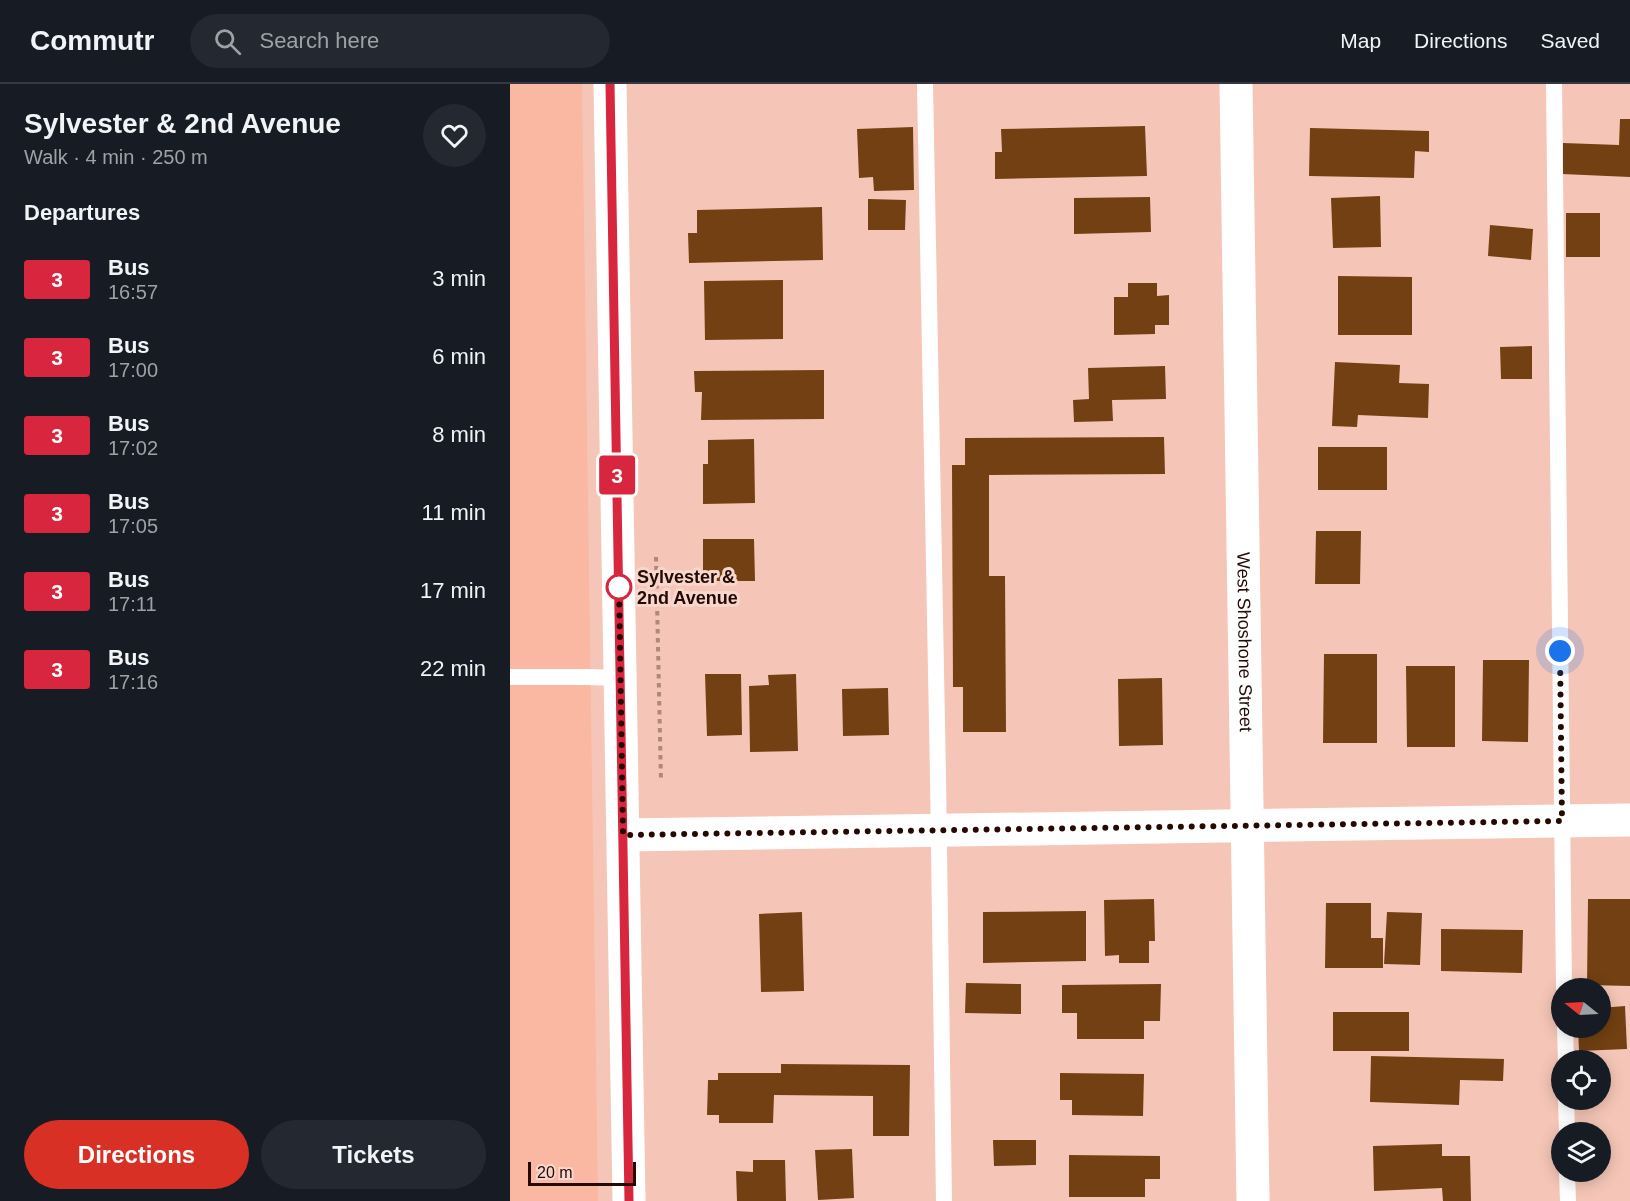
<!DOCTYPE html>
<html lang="en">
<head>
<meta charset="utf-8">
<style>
	body { margin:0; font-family:Helvetica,sans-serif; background:#242831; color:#f1f3f6; height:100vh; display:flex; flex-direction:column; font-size:22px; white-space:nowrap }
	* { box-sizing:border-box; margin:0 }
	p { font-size:20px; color:#9ea1a6 }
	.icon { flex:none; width:33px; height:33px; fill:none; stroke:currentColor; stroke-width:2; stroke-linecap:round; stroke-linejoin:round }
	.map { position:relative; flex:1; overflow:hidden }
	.panel { display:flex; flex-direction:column; background:#171b24; width:510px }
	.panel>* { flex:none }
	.badge { padding:0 12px; border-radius:4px; font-size:21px; line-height:39px }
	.needle { width:39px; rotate:288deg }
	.tools { position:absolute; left:1041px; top:894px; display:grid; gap:12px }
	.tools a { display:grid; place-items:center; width:60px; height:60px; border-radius:50%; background:#171b24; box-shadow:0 3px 15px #0003; font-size:30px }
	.scale { position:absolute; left:18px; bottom:15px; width:108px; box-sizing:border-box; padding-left:6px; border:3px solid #240a03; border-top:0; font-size:16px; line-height:21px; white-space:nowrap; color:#240a03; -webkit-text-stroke:4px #f7d7cd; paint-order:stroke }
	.you { position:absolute; width:30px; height:30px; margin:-15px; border:4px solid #fff; border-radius:50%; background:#1a73e8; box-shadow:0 0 0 9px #1a73e833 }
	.map>.badge { position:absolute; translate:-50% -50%; box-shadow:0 0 0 3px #fff }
	h2 { padding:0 24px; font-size:22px; line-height:54px }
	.round { display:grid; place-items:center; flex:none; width:63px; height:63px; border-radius:32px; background:#242831 }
	.overview { display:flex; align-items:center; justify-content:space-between; height:102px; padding:0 24px }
	h1 { font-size:28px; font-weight:800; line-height:45px }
	.action { display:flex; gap:12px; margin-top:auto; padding:12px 24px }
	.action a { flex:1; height:69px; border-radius:36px; background:#d93025; color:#fff; font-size:24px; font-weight:800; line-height:69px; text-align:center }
	.action a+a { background:#242831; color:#f1f3f6 }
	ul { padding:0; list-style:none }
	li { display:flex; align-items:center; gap:18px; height:78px; padding:0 24px }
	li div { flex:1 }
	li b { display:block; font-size:22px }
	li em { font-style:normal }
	li .badge { min-width:66px; font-weight:700; text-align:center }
	header { display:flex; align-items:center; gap:36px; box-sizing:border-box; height:84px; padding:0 30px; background:#171b24; border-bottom:2px solid #363941 }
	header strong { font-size:28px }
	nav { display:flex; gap:33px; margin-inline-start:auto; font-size:21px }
	.search { width:420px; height:54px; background:#242831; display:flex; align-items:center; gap:15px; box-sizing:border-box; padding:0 21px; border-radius:33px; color:#9ea1a6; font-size:22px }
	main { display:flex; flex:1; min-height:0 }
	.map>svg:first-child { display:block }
	.built { fill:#fab7a1 }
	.building { fill:#724012 }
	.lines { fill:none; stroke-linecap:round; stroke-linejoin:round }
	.path { stroke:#af877b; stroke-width:4; stroke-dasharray:4.5 4.5; stroke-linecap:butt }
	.service { stroke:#fff; stroke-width:16 }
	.minor { stroke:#fff; stroke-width:33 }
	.line-casing { stroke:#fff; stroke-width:14 }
	.line { stroke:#d7263d; stroke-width:9 }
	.walk { stroke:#240a03; stroke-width:6; stroke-dasharray:0 10.8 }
	.stop-dot { fill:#fff; stroke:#d7263d; stroke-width:3 }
	.labels { text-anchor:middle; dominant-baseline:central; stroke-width:6; stroke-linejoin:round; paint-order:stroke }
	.stop-label { font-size:18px; font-weight:bold; fill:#240a03; stroke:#f7d7cd; text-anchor:start }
	.street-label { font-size:18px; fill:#240a03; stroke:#f7d7cd }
</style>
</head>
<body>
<header>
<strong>Commutr</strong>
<div class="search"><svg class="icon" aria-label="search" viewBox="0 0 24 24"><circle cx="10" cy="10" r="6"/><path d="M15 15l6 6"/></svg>Search here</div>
<nav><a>Map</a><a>Directions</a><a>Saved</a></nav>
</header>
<main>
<section class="panel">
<div class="overview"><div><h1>Sylvester &amp; 2nd Avenue</h1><p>Walk · 4 min · 250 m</p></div><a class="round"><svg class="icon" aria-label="heart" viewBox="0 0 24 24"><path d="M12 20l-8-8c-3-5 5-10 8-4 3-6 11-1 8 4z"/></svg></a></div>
<h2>Departures</h2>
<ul>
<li><span class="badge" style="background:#d7263d;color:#fff">3</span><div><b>Bus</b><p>16:57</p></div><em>3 min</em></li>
<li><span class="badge" style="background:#d7263d;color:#fff">3</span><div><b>Bus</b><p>17:00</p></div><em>6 min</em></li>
<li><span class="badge" style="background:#d7263d;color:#fff">3</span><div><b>Bus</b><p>17:02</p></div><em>8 min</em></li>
<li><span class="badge" style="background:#d7263d;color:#fff">3</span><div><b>Bus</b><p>17:05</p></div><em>11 min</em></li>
<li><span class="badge" style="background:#d7263d;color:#fff">3</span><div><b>Bus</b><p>17:11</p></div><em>17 min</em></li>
<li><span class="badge" style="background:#d7263d;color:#fff">3</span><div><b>Bus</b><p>17:16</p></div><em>22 min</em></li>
</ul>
<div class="action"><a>Directions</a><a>Tickets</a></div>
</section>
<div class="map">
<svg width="1120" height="1117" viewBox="0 0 1120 1117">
	<rect width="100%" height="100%" fill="#f5c6b7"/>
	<polygon class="built" points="0,0 72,0 88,1117 0,1117"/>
	<g class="building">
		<polygon points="1110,35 1120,35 1120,93 1052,90 1053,59 1109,61"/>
		<polygon points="635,42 637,92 485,95 485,68 492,68 491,45"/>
		<polygon points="403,43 404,106 364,107 363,93 349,94 347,45"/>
		<polygon points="800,44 919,47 919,68 905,67 904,94 799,92"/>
		<polygon points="870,112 871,163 823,164 821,114"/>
		<polygon points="640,113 641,148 564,150 564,114"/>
		<polygon points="358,115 396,116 395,146 358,146"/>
		<polygon points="312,123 313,176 179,179 178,149 187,149 187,126"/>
		<rect x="1056" y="129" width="34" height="44"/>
		<polygon points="980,141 1023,145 1021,176 978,172"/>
		<polygon points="828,192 902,193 902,251 828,251"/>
		<polygon points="273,196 273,255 195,256 194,197"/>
		<polygon points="618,199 647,199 647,212 659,211 659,241 645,241 645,250 604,251 604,213 618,213"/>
		<polygon points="1022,262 1022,295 991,295 990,263"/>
		<polygon points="825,278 890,281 889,299 919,300 918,334 848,331 847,343 822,342"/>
		<polygon points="655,282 656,315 602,316 603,337 564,338 563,316 579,315 578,284"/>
		<polygon points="314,286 314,335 191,336 192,308 185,308 184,287"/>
		<polygon points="654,353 655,390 479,391 479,492 495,492 496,648 453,648 453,603 443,603 442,381 455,381 455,354"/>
		<polygon points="244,355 245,419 193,420 193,380 198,380 198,356"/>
		<rect x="808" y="363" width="69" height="43"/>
		<polygon points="806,447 851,447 850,500 805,500"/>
		<polygon points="193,455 244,455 245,497 193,497"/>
		<polygon points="814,570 867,570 867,659 813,659"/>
		<polygon points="973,576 1019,576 1018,658 972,657"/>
		<polygon points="896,582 945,582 945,663 897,663"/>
		<polygon points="195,590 231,590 232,651 197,652"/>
		<polygon points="286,590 288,667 240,668 239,602 259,601 258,591"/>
		<polygon points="652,594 653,661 609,662 608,595"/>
		<polygon points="378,604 379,651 333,652 332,605"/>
		<polygon points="644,815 645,857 639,857 639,879 609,879 609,871 595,872 594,816"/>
		<polygon points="1078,815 1120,815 1120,902 1077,901"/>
		<polygon points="816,819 861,819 861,854 873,854 873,884 815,884"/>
		<polygon points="576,827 576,877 473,879 473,828"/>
		<polygon points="292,828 294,907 251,908 249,830"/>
		<polygon points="877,828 912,829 910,881 874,880"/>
		<polygon points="931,845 1013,846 1012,889 931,887"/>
		<polygon points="456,899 511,900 511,930 455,929"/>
		<polygon points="651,900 650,937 634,937 634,955 567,955 567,929 552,929 552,901"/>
		<polygon points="1115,922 1117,965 1069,967 1068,944 1090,944 1090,924"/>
		<rect x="823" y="928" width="76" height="39"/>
		<polygon points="861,972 994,975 993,997 950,996 949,1021 860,1018"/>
		<polygon points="271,980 400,981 399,1052 363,1052 363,1012 264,1011 263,1039 209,1039 209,1031 197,1031 198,996 208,996 208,989 271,989"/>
		<polygon points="550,989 634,990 633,1032 562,1031 562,1016 550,1016"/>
		<polygon points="483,1056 526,1056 526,1081 484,1082"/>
		<polygon points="932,1060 932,1072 960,1072 961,1117 933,1117 932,1104 864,1107 863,1062"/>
		<polygon points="342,1065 344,1114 308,1116 305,1066"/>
		<polygon points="559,1071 650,1072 650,1095 635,1095 635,1113 559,1113"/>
		<polygon points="243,1076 275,1076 276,1117 227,1117 226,1087 243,1088"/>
	</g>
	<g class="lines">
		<polyline class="path" points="146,473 151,697"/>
		<g class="service">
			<polyline points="415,0 428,693 434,1117"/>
			<polyline points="1044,0 1054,904"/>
			<polyline points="0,593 77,593 111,594"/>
			<polyline points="1055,944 1056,976"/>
			<polyline points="1056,1016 1057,1048"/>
			<polyline points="1057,1088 1058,1117"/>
		</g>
		<g class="minor">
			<polyline points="100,0 119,1117"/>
			<path id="s1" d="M726,0l17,1117"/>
			<polyline points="113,751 1120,736"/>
		</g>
	</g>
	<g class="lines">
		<g class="line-casing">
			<polyline id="line" points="100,0 119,1117"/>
		</g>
		<use href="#line" class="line"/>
		<polyline class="walk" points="109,503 109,501 113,751 1052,737 1050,567"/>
	</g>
	<circle class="stop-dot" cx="109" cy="503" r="12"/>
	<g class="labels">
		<g class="stop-label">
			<text x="127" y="493">Sylvester &amp;<tspan x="127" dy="21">2nd Avenue</tspan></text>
		</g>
		<g class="street-label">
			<text stroke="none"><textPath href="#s1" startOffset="558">West Shoshone Street</textPath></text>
		</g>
	</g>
</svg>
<div class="tools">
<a><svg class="needle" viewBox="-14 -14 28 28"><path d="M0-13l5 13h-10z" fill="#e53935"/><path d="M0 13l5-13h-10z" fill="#9ea1a6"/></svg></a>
<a><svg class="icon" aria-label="locate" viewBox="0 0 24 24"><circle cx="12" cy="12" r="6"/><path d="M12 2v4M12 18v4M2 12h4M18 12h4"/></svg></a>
<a><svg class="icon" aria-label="layers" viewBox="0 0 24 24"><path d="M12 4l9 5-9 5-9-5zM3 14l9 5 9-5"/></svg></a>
</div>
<div class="scale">20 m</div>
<div class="you" style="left:1050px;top:567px"></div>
<b class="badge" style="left:107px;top:391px;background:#d7263d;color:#fff">3</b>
</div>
</main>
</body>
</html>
